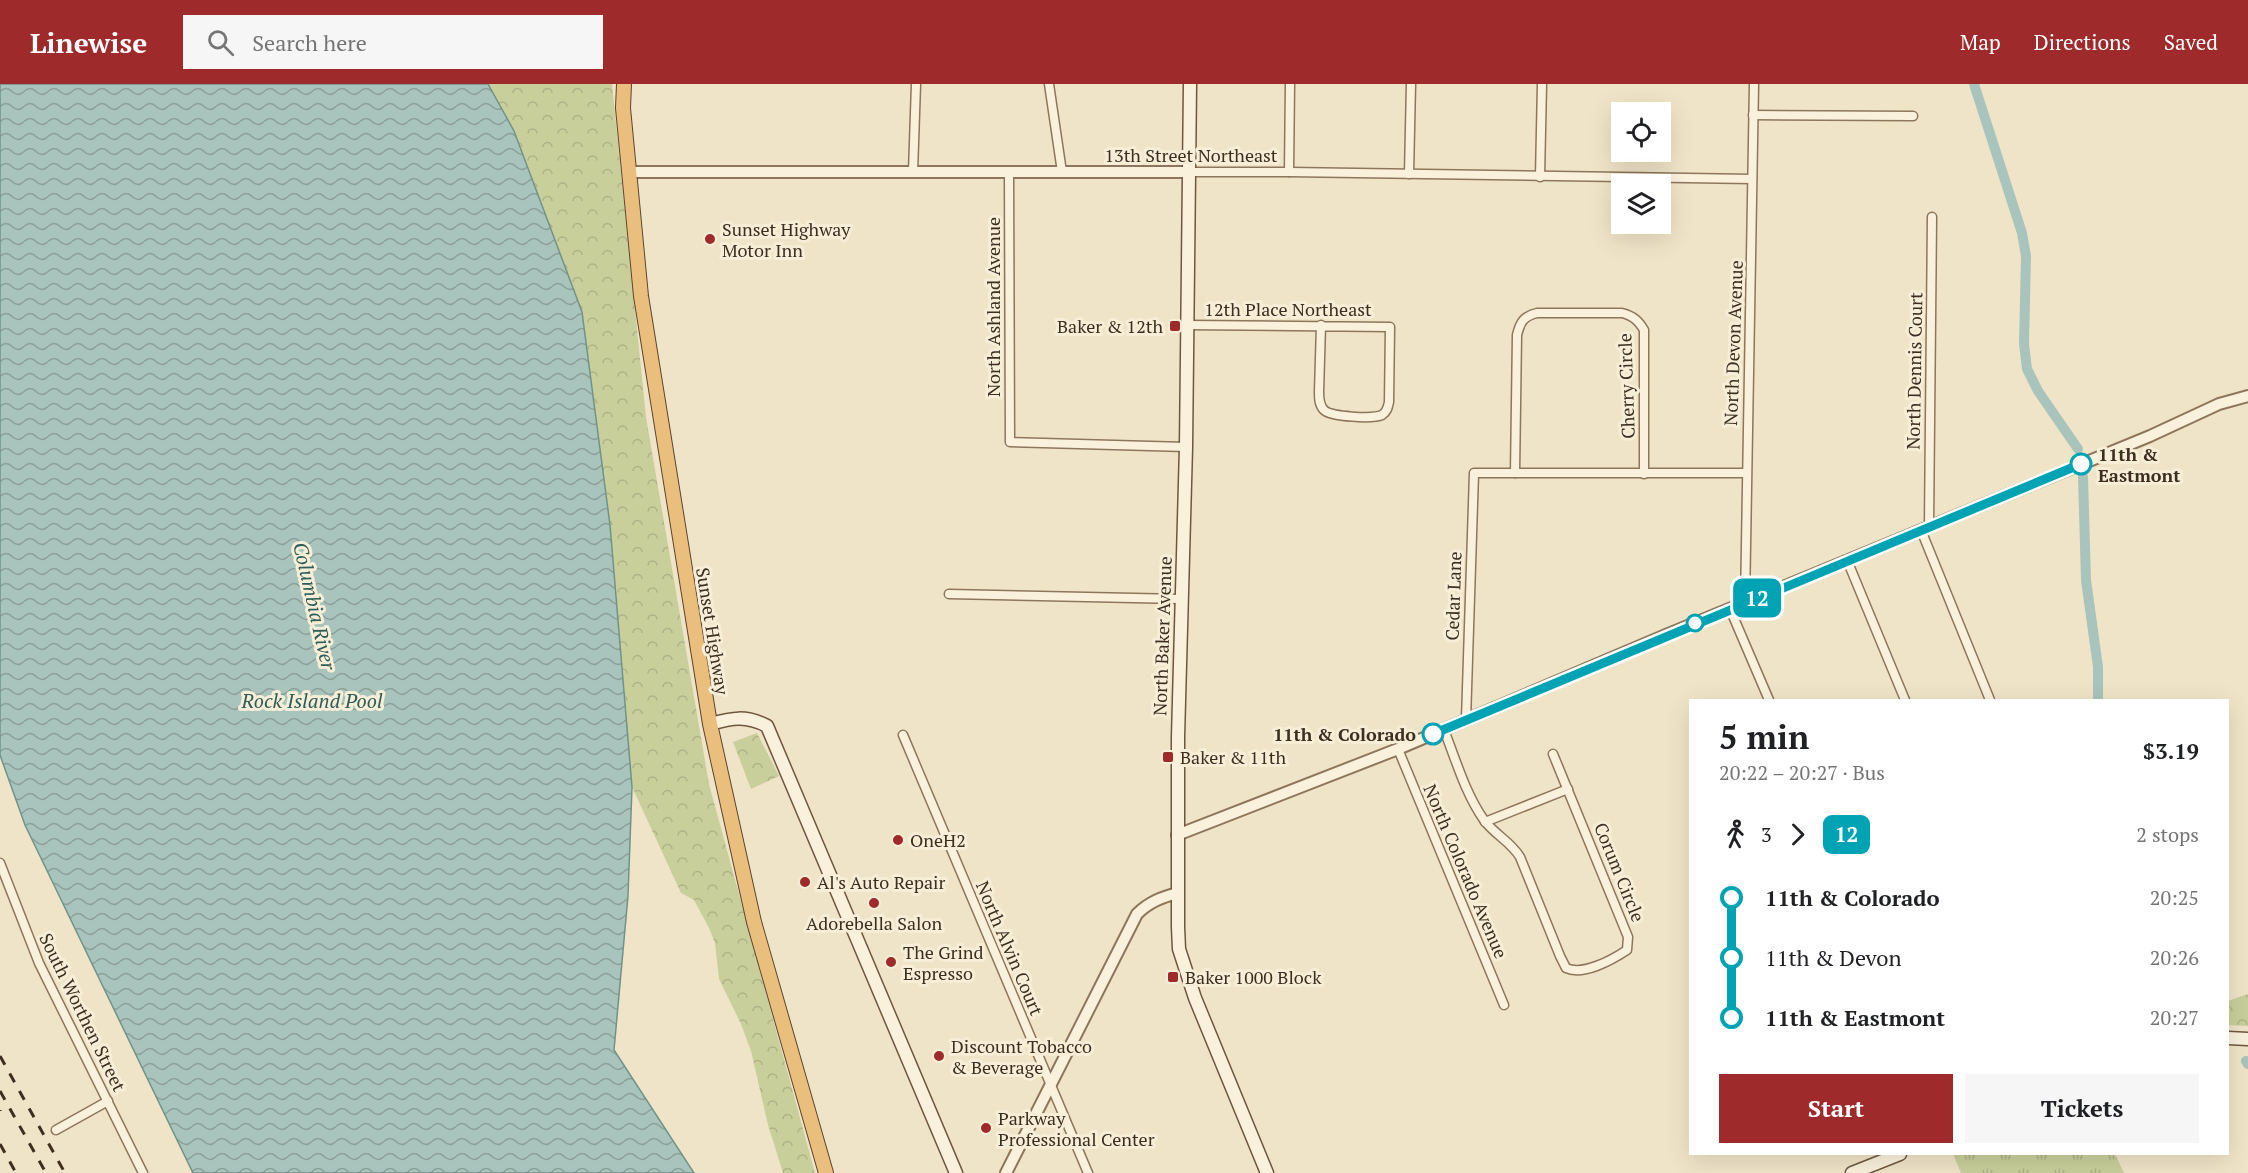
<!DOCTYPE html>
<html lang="en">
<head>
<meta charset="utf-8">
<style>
	body { margin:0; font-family:"PT Serif",serif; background:#f6f6f6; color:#202124; height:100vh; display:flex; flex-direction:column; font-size:22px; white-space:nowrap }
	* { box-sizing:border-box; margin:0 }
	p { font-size:20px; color:#757577 }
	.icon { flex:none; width:33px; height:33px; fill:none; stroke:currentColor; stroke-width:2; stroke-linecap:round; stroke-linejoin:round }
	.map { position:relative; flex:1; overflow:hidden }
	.panel { position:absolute; left:1689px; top:615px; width:540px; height:456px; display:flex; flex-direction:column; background:#fff; border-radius:0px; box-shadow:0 6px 24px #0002 }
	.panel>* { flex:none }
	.badge { padding:0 12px; border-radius:9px; font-size:21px; line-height:39px }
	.tools { position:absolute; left:1611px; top:18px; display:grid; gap:12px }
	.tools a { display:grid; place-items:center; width:60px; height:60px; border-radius:0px; background:#fff; box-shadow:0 6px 24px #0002; font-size:30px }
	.map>.badge { position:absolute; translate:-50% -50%; box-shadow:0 0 0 3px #fff }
	.legs { display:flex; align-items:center; gap:9px; height:66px; padding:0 30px; font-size:20px }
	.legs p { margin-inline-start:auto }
	.head { display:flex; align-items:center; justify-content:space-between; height:102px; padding:0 30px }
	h1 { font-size:33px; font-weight:700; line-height:45px }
	.primary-button { display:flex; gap:12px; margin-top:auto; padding:12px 30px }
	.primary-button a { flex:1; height:69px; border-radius:0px; background:#9e2a2b; color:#fff; font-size:24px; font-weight:700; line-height:69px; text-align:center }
	.primary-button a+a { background:#f6f6f6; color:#202124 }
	ul { padding:0 30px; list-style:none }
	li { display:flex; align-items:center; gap:21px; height:60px; font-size:22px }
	li i { display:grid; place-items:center; width:9px; height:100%; margin:0 8px; background:currentColor }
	li i::after { content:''; width:15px; height:15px; margin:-8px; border:4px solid; border-radius:50%; background:#fff }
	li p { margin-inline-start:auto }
	li:first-child i { background:linear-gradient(#0000 50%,currentColor 0) }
	li:last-child i { background:linear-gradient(currentColor 50%,#0000 0) }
	header { display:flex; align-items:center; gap:36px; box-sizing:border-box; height:84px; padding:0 30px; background:#9e2a2b; color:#fff }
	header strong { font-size:28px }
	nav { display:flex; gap:33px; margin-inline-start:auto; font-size:21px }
	.search { width:420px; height:54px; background:#f6f6f6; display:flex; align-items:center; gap:15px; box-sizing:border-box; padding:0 21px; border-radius:0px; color:#757577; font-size:22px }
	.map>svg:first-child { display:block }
	.grass { fill:url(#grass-tufts) }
	.park { fill:url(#park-crowns) }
	.water { fill:url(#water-waves); stroke:#6f938a; stroke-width:1.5 }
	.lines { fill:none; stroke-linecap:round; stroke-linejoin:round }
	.canal { stroke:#a9c4bc; stroke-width:10 }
	.minor-casing { stroke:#8d765c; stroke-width:11 }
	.tertiary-casing { stroke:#8d765c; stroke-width:14 }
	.secondary-casing { stroke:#6f573f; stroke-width:15 }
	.trunk-casing { stroke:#5b4430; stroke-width:16 }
	.minor { stroke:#faf1dc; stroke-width:8 }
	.tertiary { stroke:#faf1dc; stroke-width:10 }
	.secondary { stroke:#faf1dc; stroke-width:12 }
	.trunk { stroke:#eabe7c; stroke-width:14 }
	.rail { stroke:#3d2e20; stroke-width:3; stroke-dasharray:10 10; stroke-linecap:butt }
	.line-1-casing { stroke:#fff; stroke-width:14 }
	.line-1 { stroke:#00a3b4; stroke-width:9 }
	.poi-dot { fill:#9e2a2b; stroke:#f7eed8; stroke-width:2 }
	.stop-1-dot { fill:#fff; stroke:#00a3b4; stroke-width:3 }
	.labels { text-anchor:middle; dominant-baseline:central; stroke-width:6; stroke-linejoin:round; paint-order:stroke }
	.street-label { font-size:18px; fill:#3d2e20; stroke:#f7eed8 }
	.poi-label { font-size:18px; fill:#3d2e20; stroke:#f7eed8; text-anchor:start }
	.stop-label { font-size:18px; font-weight:bold; fill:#3d2e20; stroke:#f7eed8; text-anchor:start }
	.water-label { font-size:20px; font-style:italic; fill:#2f5d5a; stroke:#f7eed8 }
</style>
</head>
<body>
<header>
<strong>Linewise</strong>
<div class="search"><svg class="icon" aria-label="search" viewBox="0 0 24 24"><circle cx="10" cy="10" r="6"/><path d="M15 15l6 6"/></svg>Search here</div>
<nav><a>Map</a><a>Directions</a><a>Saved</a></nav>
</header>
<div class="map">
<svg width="2248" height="1089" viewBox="0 0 2248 1089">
	<defs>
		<pattern id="grass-tufts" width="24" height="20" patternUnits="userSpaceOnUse" patternTransform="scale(1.5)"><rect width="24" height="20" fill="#c9cf9b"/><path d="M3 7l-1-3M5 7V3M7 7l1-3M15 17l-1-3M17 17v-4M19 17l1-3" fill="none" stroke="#aeb285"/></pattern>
		<pattern id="park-crowns" width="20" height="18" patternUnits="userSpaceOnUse" patternTransform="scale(1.5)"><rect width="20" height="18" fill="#c9cf9b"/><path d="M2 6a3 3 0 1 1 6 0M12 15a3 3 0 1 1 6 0" fill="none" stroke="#aeb285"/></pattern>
		<pattern id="water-waves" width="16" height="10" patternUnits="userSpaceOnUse" patternTransform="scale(1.5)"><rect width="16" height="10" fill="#a9c4bc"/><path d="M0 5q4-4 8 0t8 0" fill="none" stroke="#8ba098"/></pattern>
	</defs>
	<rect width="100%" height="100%" fill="#f0e4c8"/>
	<polygon class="grass" points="1953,1070 2115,1070 2124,1089 1961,1089"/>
	<g class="park">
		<polygon points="488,0 612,0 646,333 709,700 815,1089 783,1089 768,1041 751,967 741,940 719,895 715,859 709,844 694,816 681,809 632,703 610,441 582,228 514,47"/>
		<polygon points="757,649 779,692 751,705 733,658"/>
		<polygon points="2248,910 2248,942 2228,941 2228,917"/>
	</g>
	<polygon class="water" points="0,0 488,0 514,47 582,228 610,441 632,703 628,812 614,966 694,1089 193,1089 25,741 0,671"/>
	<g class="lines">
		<g class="canal">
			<polyline points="1974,0 2022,149 2026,172 2024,260 2027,285 2038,307 2078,365"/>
			<polyline points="2083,393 2086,496 2098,583 2098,616"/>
			<polyline points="2246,977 2248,980"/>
		</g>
		<g class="minor-casing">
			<g id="minor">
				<polyline points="1049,0 1062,88"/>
				<polyline points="1753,31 1913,32"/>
				<polyline points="913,88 916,0"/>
				<polyline points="1009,88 1010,358 1186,363"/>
				<polyline points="1188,88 1289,88 1752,95"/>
				<polyline points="1289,88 1290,0"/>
				<polyline points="1409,90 1411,0"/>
				<polyline points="1540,93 1542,0"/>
				<path d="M1186,241l204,2 -1,75c-1,5 -2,10 -7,13 -9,4 -51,2 -58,-5 -5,-5 -5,-12 -5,-18l2,-67"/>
				<path d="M1515,389l2,-138c3,-13 7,-19 20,-22h85c11,3 16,7 22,17v144"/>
				<polyline points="1929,442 1932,133"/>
				<polyline points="1921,446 1990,616"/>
				<polyline points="1847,476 1905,616"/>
				<polyline points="949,510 1181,515"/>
				<polyline points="1745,519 1754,0"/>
				<polyline points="1730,525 1769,616"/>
				<polyline points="1466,636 1474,389 1746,389"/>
				<path d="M1444,646c12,30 21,63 40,90 10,14 27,22 36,37l40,99 6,12c17,8 46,-8 61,-18l1,-13 -75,-183"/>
				<polyline points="903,651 1088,1089"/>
				<polyline points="1398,665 1504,921"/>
				<polyline points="1485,738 1568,705"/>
				<polyline points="0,779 39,879 143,1089"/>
				<polyline points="56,1046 108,1017"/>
			</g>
		</g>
		<g class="tertiary-casing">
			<g id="tertiary">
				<polyline points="630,88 1188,88"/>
				<polyline points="1177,751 1398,665 1666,551 2150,352 2219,320 2248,312"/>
				<path d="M1006,1089l131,-259c12,-12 25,-17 41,-21"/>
			</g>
		</g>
		<g class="secondary-casing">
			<g id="secondary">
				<polyline points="1190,0 1186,363 1178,653 1178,843 1179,865 1195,914 1267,1089"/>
				<path d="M710,640c22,-6 36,-9 57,2l189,447"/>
				<polyline points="2228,954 2248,955"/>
				<polyline points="1852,1089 1900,1070"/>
			</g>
		</g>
		<g class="trunk-casing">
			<polyline id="trunk" points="624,0 623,24 641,212 710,640 754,838 826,1089"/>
		</g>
		<use href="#minor" class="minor"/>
		<use href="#tertiary" class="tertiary"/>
		<use href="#secondary" class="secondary"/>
		<use href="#trunk" class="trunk"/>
		<g class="rail">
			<polyline points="0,972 65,1089"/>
			<polyline points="0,1007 46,1089"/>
			<polyline points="0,1026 0,1027"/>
			<polyline points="0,1060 16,1089"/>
		</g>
	</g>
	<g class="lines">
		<g class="line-1-casing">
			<polyline id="line-1" points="1433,650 2081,380"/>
		</g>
		<use href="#line-1" class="line-1"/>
	</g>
	<g class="poi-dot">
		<circle cx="710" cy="155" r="6"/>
		<rect x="1169" y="236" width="12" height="12" rx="3"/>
		<rect x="1162" y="667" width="12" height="12" rx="3"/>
		<circle cx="898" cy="756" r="6"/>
		<circle cx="805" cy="798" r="6"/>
		<circle cx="874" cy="819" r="6"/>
		<circle cx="891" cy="878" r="6"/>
		<rect x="1167" y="887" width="12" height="12" rx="3"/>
		<circle cx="939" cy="972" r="6"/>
		<circle cx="986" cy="1044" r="6"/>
	</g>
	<g class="stop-1-dot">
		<circle cx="2081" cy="380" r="10"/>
		<circle cx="1695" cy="539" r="8"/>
		<circle cx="1433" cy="650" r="10"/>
	</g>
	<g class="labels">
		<g class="street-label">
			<text x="1191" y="71">13th Street Northeast</text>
			<text transform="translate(993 223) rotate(-90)">North Ashland Avenue</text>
			<text x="1288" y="225">12th Place Northeast</text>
			<text transform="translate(1733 259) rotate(-88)">North Devon Avenue</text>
			<text transform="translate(1914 287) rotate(-89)">North Dennis Court</text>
			<text transform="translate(1626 302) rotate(-92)">Cherry Circle</text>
			<text transform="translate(1453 512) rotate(-88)">Cedar Lane</text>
			<text transform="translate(713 547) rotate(81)">Sunset Highway</text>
			<text transform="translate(1162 552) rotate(-88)">North Baker Avenue</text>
			<text transform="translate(1466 787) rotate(67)">North Colorado Avenue</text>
			<text transform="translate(1620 788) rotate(68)">Corum Circle</text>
			<text transform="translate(1010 864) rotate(67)">North Alvin Court</text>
			<text transform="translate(83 928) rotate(64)">South Worthen Street</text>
		</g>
		<g class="poi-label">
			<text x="722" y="145">Sunset Highway<tspan x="722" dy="21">Motor Inn</tspan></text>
			<text x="1163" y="242" text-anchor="end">Baker &amp; 12th</text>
			<text x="1180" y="673">Baker &amp; 11th</text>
			<text x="910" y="756">OneH2</text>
			<text x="817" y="798">Al's Auto Repair</text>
			<text x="874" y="839" text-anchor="middle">Adorebella Salon</text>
			<text x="903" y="868">The Grind<tspan x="903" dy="21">Espresso</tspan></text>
			<text x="1185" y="893">Baker 1000 Block</text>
			<text x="951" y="962">Discount Tobacco<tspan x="951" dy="21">&amp; Beverage</tspan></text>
			<text x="998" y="1034">Parkway<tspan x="998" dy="21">Professional Center</tspan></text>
		</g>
		<g class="stop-label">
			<text x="2098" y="370">11th &amp;<tspan x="2098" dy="21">Eastmont</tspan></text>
			<text x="1416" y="650" text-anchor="end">11th &amp; Colorado</text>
		</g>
		<g class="water-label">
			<text transform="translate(315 522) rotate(77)">Columbia River</text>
			<text x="312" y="616">Rock Island Pool</text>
		</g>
	</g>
</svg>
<div class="tools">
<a><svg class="icon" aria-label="locate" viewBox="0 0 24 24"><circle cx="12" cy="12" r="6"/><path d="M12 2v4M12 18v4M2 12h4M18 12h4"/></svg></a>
<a><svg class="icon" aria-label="layers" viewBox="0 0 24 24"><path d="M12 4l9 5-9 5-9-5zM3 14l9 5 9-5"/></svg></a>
</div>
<b class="badge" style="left:1757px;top:514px;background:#00a3b4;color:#fff">12</b>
<section class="panel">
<div class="head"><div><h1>5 min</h1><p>20:22 – 20:27 · Bus</p></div><b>$3.19</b></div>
<div class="legs"><svg class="icon" aria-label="walk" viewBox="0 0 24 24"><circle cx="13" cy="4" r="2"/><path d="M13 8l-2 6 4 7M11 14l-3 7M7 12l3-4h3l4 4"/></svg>3<svg class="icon" aria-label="forward" viewBox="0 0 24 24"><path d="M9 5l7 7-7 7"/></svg><b class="badge" style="background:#00a3b4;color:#fff">12</b><p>2 stops</p></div>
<ul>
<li><i style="color:#00a3b4"></i><b>11th &amp; Colorado</b><p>20:25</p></li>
<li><i style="color:#00a3b4"></i><span>11th &amp; Devon</span><p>20:26</p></li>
<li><i style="color:#00a3b4"></i><b>11th &amp; Eastmont</b><p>20:27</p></li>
</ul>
<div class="primary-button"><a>Start</a><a>Tickets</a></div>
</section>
</div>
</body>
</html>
